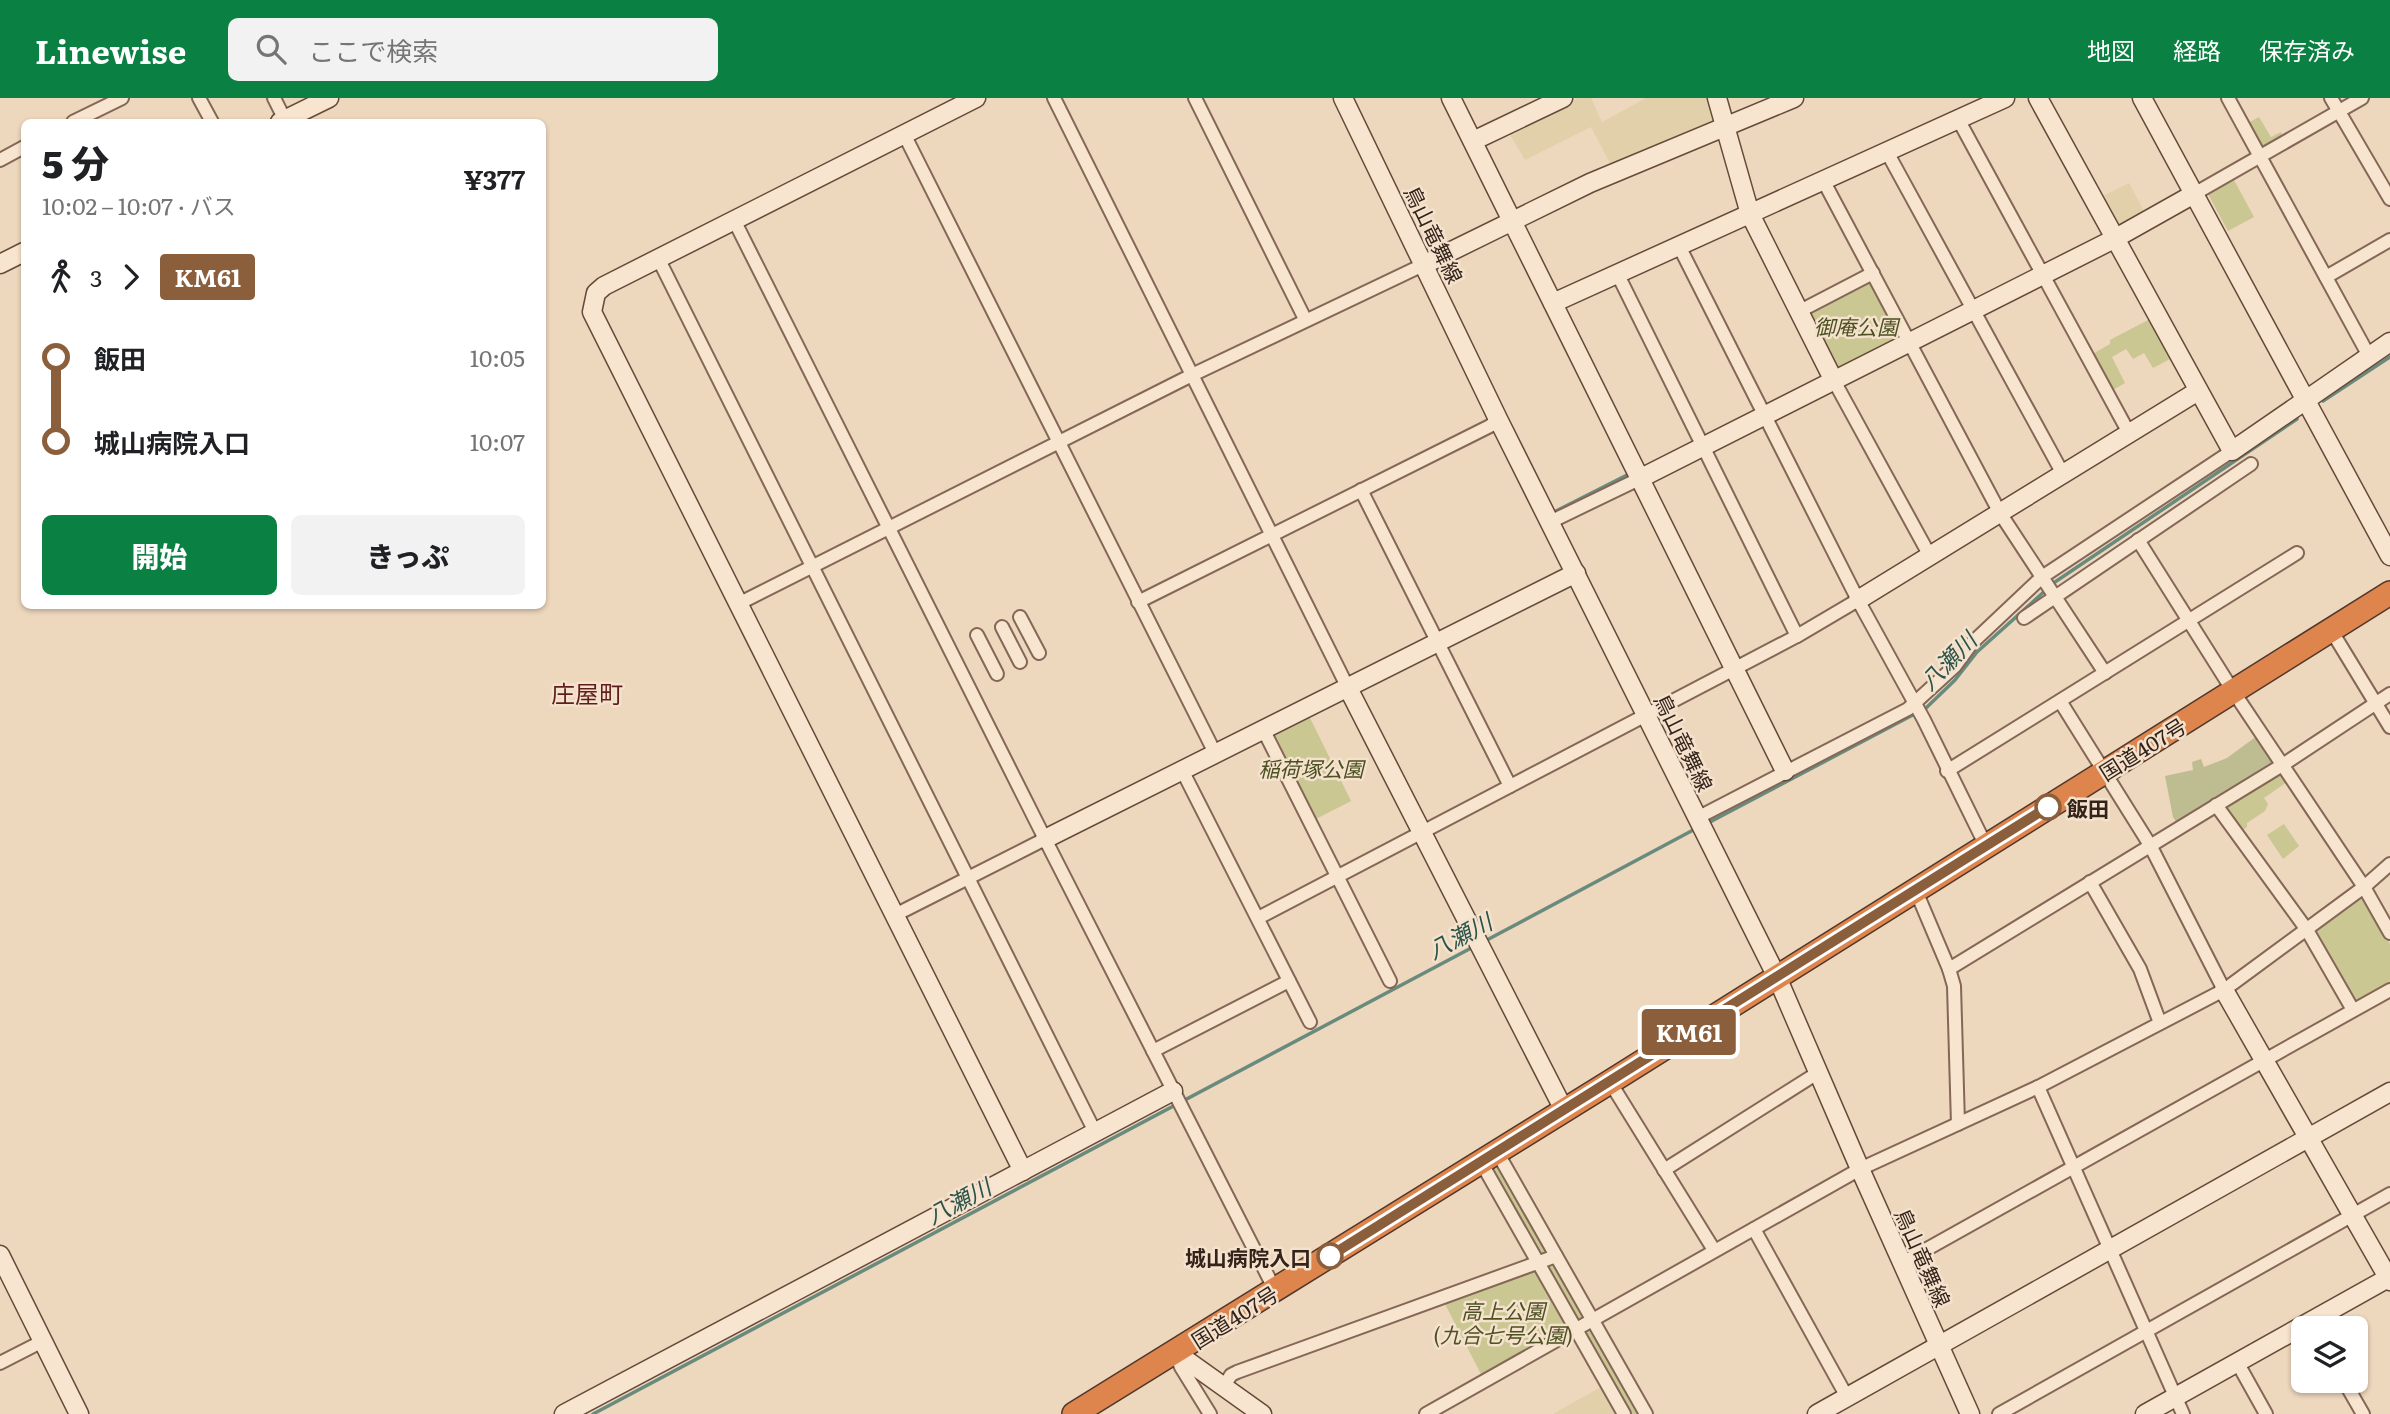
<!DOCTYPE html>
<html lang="ja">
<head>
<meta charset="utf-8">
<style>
	body { margin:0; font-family:Literata,"Noto Sans JP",serif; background:#f2f2f2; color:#202124; height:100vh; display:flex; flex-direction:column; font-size:26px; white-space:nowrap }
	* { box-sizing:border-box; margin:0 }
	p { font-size:23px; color:#757577 }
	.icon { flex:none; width:38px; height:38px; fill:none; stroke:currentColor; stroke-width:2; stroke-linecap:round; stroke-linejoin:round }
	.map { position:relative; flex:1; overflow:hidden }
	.panel { position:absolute; left:21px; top:21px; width:525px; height:490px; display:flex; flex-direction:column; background:#fff; border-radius:10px; box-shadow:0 2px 5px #0004 }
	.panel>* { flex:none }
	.badge { padding:0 14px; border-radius:5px; font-size:24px; line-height:46px }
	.buttons { position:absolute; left:2291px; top:1218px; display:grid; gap:14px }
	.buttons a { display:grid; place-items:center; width:77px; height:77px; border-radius:10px; background:#fff; box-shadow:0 2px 5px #0004; font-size:35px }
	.map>.badge { position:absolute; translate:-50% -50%; box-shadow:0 0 0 4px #fff }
	.legs { display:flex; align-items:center; gap:10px; height:77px; padding:0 21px; font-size:23px }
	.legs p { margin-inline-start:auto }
	.overview { display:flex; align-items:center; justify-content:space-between; height:119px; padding:0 21px }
	h1 { font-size:38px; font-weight:800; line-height:52px }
	.action { display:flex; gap:14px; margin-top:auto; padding:14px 21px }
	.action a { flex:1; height:80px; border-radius:10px; background:#0b8043; color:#fff; font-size:28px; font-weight:800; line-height:80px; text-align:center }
	.action a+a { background:#f2f2f2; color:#202124 }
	ul { padding:0 21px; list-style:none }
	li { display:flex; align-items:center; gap:24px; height:84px; font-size:26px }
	li i { display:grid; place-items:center; width:10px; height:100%; margin:0 9px; background:currentColor }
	li i::after { content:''; width:18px; height:18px; margin:-9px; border:5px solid; border-radius:50%; background:#fff }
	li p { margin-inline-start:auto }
	li:first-child i { background:linear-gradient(#0000 50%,currentColor 0) }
	li:last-child i { background:linear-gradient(currentColor 50%,#0000 0) }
	header { display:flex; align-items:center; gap:42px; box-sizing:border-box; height:98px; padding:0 35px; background:#0b8043; color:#fff }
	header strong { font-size:33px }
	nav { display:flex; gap:38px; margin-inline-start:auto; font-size:24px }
	.search { width:490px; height:63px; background:#f2f2f2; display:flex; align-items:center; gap:18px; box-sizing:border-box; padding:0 24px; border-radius:10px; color:#757577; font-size:26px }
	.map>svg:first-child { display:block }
	.farmland { fill:#e2d0ab }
	.green { fill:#cac792 }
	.cemetery { fill:#bebc91 }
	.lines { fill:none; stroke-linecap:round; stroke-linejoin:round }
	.stream { stroke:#698b7d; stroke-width:3.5 }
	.street-casing { stroke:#846757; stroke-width:16 }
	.secondary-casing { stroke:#66493a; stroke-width:21 }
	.highway-casing { stroke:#51372b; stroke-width:26 }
	.street { stroke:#f8e5d0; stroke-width:12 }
	.secondary { stroke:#f8e5d0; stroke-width:18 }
	.highway { stroke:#dd854d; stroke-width:23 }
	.line-1-casing { stroke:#fff; stroke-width:16 }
	.line-1 { stroke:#8b5e3c; stroke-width:10 }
	.stop-1-dot { fill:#fff; stroke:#8b5e3c; stroke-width:3.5 }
	.labels { text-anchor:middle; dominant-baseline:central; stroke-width:5; stroke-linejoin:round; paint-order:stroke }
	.street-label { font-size:21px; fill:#34231b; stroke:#f4e2cd }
	.park-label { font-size:21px; font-style:italic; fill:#4c5022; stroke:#f4e2cd }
	.stop-label { font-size:21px; font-weight:bold; fill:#34231b; stroke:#f4e2cd; text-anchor:start }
	.water-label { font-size:23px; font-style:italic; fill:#2b534a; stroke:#f4e2cd }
	.quarter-label { font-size:24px; fill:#5f1e1b; stroke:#f4e2cd }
</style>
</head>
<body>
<header>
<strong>Linewise</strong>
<div class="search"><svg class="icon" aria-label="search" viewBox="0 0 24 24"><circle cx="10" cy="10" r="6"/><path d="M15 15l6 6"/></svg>ここで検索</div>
<nav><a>地図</a><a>経路</a><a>保存済み</a></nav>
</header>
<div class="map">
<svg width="2390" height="1316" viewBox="0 0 2390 1316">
	<rect width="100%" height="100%" fill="#edd7bd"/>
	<g class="farmland">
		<polygon points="1578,0 1591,0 1602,24 1646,0 1710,0 1716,25 1611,67 1591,29 1525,62 1509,35"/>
		<polygon points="2129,85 2146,117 2116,130 2099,100"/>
		<polygon points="1601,1289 1617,1316 1553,1316"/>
	</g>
	<g class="green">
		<polygon points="2259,19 2271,39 2281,34 2283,39 2265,48 2261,48 2248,25"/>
		<polygon points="2234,82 2254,119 2228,133 2208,96"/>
		<polygon points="1866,185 1871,185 1899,238 1898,241 1840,272 1810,214"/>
		<polygon points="2150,221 2172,260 2153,270 2144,255 2133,261 2126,251 2112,259 2125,285 2111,293 2091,257 2110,246 2110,242"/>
		<polygon points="1308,616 1351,703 1314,722 1270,635"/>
		<polygon points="2280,674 2287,684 2264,700 2268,706 2265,713 2247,725 2247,729 2243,732 2239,731 2226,713 2227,707"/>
		<polygon points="2284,726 2299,748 2283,761 2267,737"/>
		<polygon points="2363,800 2390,846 2390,886 2354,906 2313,836"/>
		<polygon points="1497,1054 1644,1316 1623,1316 1575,1231 1485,1284 1442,1200 1537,1165 1481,1064"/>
	</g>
	<polygon class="cemetery" points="2257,638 2274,663 2273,667 2177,725 2173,719 2165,678 2193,672 2192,664 2201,661 2204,669 2227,660"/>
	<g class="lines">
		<g class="stream">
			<polyline points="2323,303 2390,259"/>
			<polyline points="1556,413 1627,377"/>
			<polyline points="2052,486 2297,321"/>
			<polyline points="1708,725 1926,610 1955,582 1977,554 2046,492"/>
			<polyline points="1485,843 1697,730"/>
			<polyline points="593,1316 1475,848"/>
		</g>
		<g class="street-casing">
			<g id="street">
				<polyline points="199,0 212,24"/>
				<polyline points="274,0 285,22"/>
				<polyline points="1054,0 1348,590"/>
				<polyline points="1195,0 1305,221"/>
				<polyline points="2228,0 2369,258"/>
				<polyline points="2331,0 2390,101"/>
				<polyline points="1958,21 2129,335"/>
				<polyline points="73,24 122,0"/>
				<polyline points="904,36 1215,655"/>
				<polyline points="1887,54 2063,376"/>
				<polyline points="0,62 24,49"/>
				<polyline points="1823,82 2000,415 2105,575"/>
				<polyline points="2194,96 2362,0"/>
				<polyline points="734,122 1045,741 1275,1192"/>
				<polyline points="1679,148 1858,502 1924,622 1986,748"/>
				<polyline points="658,160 1095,1034"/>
				<polyline points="1618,177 1797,538"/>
				<polyline points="2326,179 2390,142"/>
				<polyline points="1798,214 1873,175"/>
				<polyline points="1833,281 1930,458"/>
				<polyline points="1361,392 1510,688"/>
				<polyline points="1550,424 1639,381"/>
				<polyline points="2138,442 2233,593 2364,789 2390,835"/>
				<polyline points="1138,504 1490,328 1498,321"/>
				<polyline points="738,506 1192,277 1425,166"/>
				<polyline points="1020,519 1039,555"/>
				<polyline points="2024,520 2251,366"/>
				<polyline points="1002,529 1020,564"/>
				<polyline points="2331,532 2390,629"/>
				<polyline points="977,537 997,576"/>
				<polyline points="2060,603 2150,747 2224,892"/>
				<polyline points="1263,631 1390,883"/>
				<polyline points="1182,672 1310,924"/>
				<polyline points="1947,673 2297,455"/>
				<polyline points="2216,707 2307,832 2353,912"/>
				<polyline points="1697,720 1908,611 1955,568 1972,545 2042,479 2232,353"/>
				<polyline points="2090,784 2140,871 2160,925"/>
				<polyline points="1916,793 1949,871 1954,888 1958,1026"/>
				<polyline points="895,817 1045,741"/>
				<polyline points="1258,820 1797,538 1858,502"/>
				<polyline points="1949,871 2284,666 2390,596"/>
				<polyline points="1153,953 1289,883"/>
				<polyline points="1610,984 1714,1152"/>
				<polyline points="2038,989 2183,1316"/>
				<polyline points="1497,1054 1646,1316"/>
				<polyline points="1481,1064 1624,1316"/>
				<polyline points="1664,1072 1819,974"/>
				<polyline points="1754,1131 1847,1299"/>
				<polyline points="1902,1165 2390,892"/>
				<polyline points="1175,1254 1181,1269 1210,1316"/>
				<polyline points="2237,1264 2266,1316"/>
				<polyline points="0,1265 43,1243"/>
				<polyline points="2344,1283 2363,1316"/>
				<polyline points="1224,1288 1231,1277 1237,1274 1556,1158"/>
				<polyline points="1426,1316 1860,1071 2038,989 2224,892 2364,789 2390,766"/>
				<polyline points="1999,1316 2390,1096"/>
			</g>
		</g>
		<g class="secondary-casing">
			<g id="secondary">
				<polyline points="976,0 604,188 596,195 592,214 1023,1073"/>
				<polyline points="1343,0 1498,321 1777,879 1860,1071 1970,1316"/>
				<polyline points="1451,0 1785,673"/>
				<polyline points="1717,0 1750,116 1833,281"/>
				<polyline points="2038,0 2232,353 2390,244"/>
				<polyline points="2142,0 2390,458"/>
				<polyline points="280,24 329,0"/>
				<polyline points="1473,43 1563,0"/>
				<polyline points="0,166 24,154"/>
				<polyline points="1425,166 1590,85 1794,0"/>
				<polyline points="1553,205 2005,0"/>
				<polyline points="1639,381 2114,141 2194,96"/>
				<polyline points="1858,502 2198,293"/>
				<polyline points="1348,590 1564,1012"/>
				<polyline points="1045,741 1576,475"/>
				<polyline points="2224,892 2390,1183"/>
				<polyline points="0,1157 79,1316"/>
				<polyline points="1175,1254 1262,1316"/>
				<polyline points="564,1316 1173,993"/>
				<polyline points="1817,1316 2390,994"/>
				<polyline points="2145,1316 2390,1179"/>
			</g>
		</g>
		<g class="highway-casing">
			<polyline id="highway" points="1074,1316 1610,984 2390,495"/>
		</g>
		<use href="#street" class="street"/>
		<use href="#secondary" class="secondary"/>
		<use href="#highway" class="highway"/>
	</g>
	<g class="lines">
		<g class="line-1-casing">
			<polyline id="line-1" points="1330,1158 2048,709"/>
		</g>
		<use href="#line-1" class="line-1"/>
	</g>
	<g class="stop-1-dot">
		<circle cx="2048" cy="709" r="12"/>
		<circle cx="1330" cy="1158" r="12"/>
	</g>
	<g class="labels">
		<g class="street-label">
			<text transform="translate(1435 136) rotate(64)">鳥山竜舞線</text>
			<text transform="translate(1685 644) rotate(64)">鳥山竜舞線</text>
			<text transform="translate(2142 650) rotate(-32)">国道407号</text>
			<text transform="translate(1924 1159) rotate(66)">鳥山竜舞線</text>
			<text transform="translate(1234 1218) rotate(-32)">国道407号</text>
		</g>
		<g class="park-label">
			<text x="1856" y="227">御庵公園</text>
			<text x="1311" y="669">稲荷塚公園</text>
			<text x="1503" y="1211">高上公園<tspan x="1503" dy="24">(九合七号公園)</tspan></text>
		</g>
		<g class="stop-label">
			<text x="2067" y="709">飯田</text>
			<text x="1311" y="1158" text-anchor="end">城山病院入口</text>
		</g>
		<g class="water-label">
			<text transform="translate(1947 562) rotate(-46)">八瀬川</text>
			<text transform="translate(1459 837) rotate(-28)">八瀬川</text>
			<text transform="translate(958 1102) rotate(-28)">八瀬川</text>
		</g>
		<g class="quarter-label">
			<text x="587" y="594">庄屋町</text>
		</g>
	</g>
</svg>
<div class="buttons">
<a><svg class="icon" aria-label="layers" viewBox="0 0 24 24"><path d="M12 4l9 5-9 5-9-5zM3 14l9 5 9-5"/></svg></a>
</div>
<b class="badge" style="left:1689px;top:934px;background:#8b5e3c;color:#fff">KM61</b>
<section class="panel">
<div class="overview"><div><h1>5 分</h1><p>10:02 – 10:07 · バス</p></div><b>¥377</b></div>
<div class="legs"><svg class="icon" aria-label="walk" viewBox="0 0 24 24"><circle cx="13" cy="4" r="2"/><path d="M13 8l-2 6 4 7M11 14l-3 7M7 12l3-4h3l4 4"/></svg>3<svg class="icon" aria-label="forward" viewBox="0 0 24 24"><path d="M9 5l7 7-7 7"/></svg><b class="badge" style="background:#8b5e3c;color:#fff">KM61</b></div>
<ul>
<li><i style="color:#8b5e3c"></i><b>飯田</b><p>10:05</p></li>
<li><i style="color:#8b5e3c"></i><b>城山病院入口</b><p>10:07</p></li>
</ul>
<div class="action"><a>開始</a><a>きっぷ</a></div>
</section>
</div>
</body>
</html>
